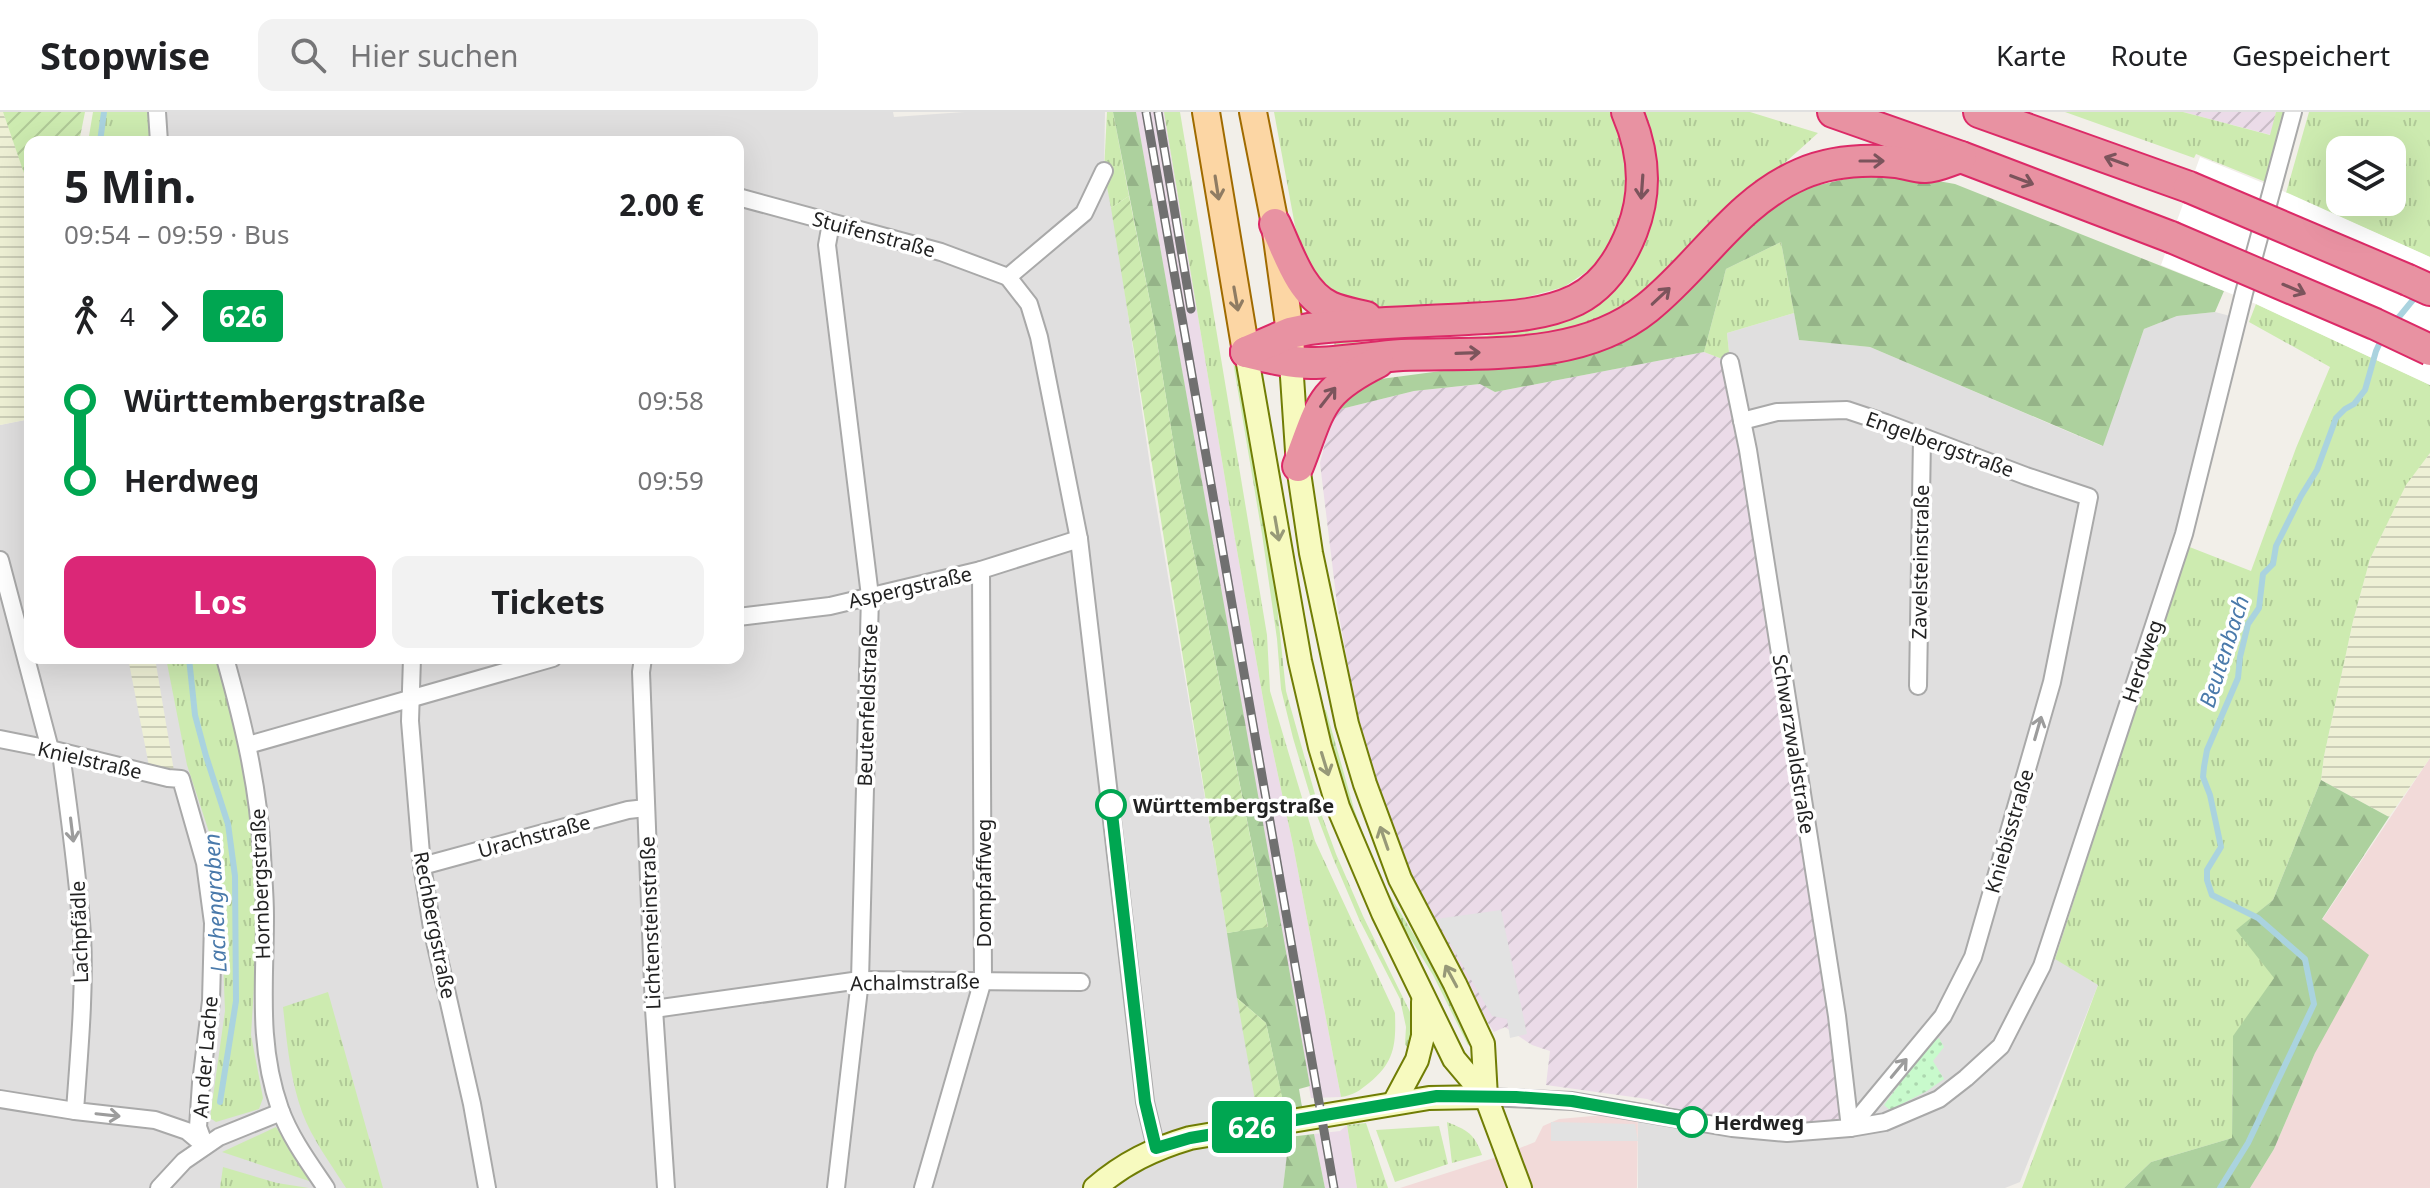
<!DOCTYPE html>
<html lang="de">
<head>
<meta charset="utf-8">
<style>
	body { margin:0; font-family:"Noto Sans",sans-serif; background:#f2f2f2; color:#202124; height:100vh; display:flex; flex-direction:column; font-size:30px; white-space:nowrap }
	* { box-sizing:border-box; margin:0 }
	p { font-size:26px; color:#757577 }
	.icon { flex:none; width:44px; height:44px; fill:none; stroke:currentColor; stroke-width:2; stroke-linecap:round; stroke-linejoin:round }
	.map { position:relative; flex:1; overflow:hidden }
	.panel { position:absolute; left:24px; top:24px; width:720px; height:528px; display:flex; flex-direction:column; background:#fff; border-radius:16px; box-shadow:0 8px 32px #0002 }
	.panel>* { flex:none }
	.badge { padding:0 16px; border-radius:6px; font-size:28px; line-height:52px }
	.fabs { position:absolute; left:2326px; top:24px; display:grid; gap:16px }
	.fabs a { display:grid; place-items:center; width:80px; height:80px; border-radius:16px; background:#fff; box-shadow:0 8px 32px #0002; font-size:40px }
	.map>.badge { position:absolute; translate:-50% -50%; box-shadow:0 0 0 4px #fff }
	.legs { display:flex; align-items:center; gap:12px; height:88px; padding:0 40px; font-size:26px }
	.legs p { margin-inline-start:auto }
	.overview { display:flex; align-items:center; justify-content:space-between; height:136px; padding:0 40px }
	h1 { font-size:44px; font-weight:700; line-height:60px }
	.primary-button { display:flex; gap:16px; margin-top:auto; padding:16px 40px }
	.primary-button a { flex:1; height:92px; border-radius:16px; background:#db2777; color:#fff; font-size:32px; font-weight:700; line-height:92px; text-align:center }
	.primary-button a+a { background:#f2f2f2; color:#202124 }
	ul { padding:0 40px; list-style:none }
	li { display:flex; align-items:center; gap:28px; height:80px; font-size:30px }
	li i { display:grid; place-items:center; width:12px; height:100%; margin:0 10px; background:currentColor }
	li i::after { content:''; width:20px; height:20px; margin:-10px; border:6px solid; border-radius:50%; background:#fff }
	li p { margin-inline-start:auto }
	li:first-child i { background:linear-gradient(#0000 50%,currentColor 0) }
	li:last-child i { background:linear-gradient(currentColor 50%,#0000 0) }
	header { display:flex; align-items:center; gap:48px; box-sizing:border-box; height:112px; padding:0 40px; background:#fff; border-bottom:2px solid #e0e0e0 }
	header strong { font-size:38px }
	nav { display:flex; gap:44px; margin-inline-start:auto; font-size:28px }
	.search { width:560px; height:72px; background:#f2f2f2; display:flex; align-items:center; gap:20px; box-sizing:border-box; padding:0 28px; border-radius:16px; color:#757577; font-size:30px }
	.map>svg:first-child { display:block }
	.residential { fill:#e0dfdf }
	.commercial { fill:#f2dad9 }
	.industrial { fill:url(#industrial-furrows) }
	.railway { fill:#ebdbe8 }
	.farmland { fill:url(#farmland-rules) }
	.grass { fill:url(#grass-tufts); fill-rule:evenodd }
	.forest { fill:url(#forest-firs) }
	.park { fill:url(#park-dots) }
	.garden { fill:url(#garden-furrows) }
	.parking { fill:#e2e2e2 }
	.pier { fill:#fff }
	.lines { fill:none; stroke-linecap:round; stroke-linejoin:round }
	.stream { stroke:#aad3df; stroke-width:6 }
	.street-casing { stroke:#a9a9a9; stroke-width:20 }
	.secondary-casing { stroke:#707d05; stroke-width:26 }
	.primary-casing { stroke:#a06b00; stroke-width:30 }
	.highway-casing { stroke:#dc2a67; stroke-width:34 }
	.street { stroke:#fff; stroke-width:16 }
	.secondary { stroke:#f7fabf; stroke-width:22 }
	.primary { stroke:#fcd6a4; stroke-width:26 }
	.highway { stroke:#e892a2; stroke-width:30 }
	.rail-casing { stroke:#707070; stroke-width:9 }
	.rail { stroke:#fff; stroke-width:6; stroke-dasharray:18; stroke-linecap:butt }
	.highway-bridge-casing { stroke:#dc2a67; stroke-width:34; stroke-linecap:butt }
	.highway-bridge { stroke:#e892a2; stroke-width:30 }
	.oneway { stroke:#7b545c }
	.oneway2 { stroke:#8f7c63 }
	.oneway3 { stroke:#979978 }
	.oneway4 { stroke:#9c9c9c }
	.line-1-casing { stroke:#fff; stroke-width:18 }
	.line-1 { stroke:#00a651; stroke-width:12 }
	.stop-1-dot { fill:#fff; stroke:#00a651; stroke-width:4 }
	.labels { text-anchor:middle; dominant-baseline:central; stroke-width:7; stroke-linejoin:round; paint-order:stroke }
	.street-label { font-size:20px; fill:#222; stroke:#fff }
	.stop-label { font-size:20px; font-weight:bold; fill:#222; stroke:#fff; text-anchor:start }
	.water-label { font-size:22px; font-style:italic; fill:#4a7aab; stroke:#fff }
</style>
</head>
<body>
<header>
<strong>Stopwise</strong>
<div class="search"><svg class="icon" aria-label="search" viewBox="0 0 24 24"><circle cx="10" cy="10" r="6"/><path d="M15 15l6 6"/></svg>Hier suchen</div>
<nav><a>Karte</a><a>Route</a><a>Gespeichert</a></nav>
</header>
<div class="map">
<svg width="2430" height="1076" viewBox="0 0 2430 1076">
	<defs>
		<pattern id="industrial-furrows" width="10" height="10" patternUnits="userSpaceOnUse" patternTransform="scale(2)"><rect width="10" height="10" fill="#ebdbe8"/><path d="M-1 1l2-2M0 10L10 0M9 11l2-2" fill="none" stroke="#c9bcc7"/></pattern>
		<pattern id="farmland-rules" width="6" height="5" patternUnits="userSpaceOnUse" patternTransform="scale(2)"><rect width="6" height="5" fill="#eef0d5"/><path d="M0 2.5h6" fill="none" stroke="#ccceb7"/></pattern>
		<pattern id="grass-tufts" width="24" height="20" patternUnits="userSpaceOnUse" patternTransform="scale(2)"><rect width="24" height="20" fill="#cdebb0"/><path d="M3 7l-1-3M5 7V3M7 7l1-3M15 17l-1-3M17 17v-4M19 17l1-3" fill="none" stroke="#b0c997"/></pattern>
		<pattern id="forest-firs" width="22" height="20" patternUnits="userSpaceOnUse" patternTransform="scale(2)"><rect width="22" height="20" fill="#add19e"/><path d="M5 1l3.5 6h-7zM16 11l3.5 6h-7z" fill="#95b388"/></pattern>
		<pattern id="park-dots" width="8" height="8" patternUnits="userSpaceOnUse" patternTransform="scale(2)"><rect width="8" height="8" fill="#c8facc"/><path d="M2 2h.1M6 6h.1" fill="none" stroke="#acd6af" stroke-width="1.8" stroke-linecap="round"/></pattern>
		<pattern id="garden-furrows" width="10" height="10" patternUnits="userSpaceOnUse" patternTransform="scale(2)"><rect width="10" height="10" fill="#cdebb0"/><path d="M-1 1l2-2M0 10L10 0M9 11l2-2" fill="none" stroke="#b0c997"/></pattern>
	</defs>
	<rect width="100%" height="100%" fill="#f2efe9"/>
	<g class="residential">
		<polygon points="157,0 893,0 894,5 964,0 1105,0 1104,59 1115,113 1153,374 1257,999 1284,994 1289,1025 1283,1076 0,1076 0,313 30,307 30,546 738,546 738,30 159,30"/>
		<polygon points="2215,200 2238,206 2184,422 2046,840 2098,873 2020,1070 2005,1076 1638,1076 1638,1000 1732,1016 1730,250 1727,221 1794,201 1799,228 1870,235 2102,334 2144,217 2177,204"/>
	</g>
	<g class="commercial">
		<polygon points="2430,646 2430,1076 2250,1076 2274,1037 2315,941 2322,808"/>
		<polygon points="1638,1000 1637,1076 1400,1076 1500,1044 1535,1030 1543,1014 1559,1007"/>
	</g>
	<g class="industrial">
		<polygon points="2183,0 2276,0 2271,23"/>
		<polygon points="1704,240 1730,250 1850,1016 1732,1016 1647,987 1546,973 1550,939 1532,933 1505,915 1494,920 1414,798 1347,612 1350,565 1337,492 1320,351 1333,299 1414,279 1481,272 1495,280"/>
	</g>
	<g class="railway">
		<polygon points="1136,0 1164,0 1235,427 1269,621 1293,733 1341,985 1311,986"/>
		<polygon points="1347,1013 1357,1076 1325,1076 1314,1022 1340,1019"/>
	</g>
	<g class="farmland">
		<polygon points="0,0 3,0 30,77 30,307 0,313"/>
		<polygon points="2430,341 2430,646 2389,705 2321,668 2324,644 2353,509 2370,447 2406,372"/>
		<polygon points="128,546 155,546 174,659 149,654"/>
	</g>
	<g class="grass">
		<polygon points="93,0 150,0 152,30 88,30"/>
		<polygon points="1107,0 1113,0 1129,84 1111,96 1104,59"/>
		<path d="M1164,0h16l87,523 3,56 45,150 80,172c1,31 0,49 -26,70 -10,8 -15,12 -28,14l-48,-252 -24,-112 -34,-194z"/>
		<polygon points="1191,0 1197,0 1275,474 1286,579 1318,693 1336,742 1363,804 1410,900 1413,927 1409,939 1405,932 1406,915 1400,887 1359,807 1333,746 1313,693 1293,626 1281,577 1277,527 1262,422"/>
		<polygon points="1274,0 1617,0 1626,19 1631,91 1608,138 1592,156 1564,175 1512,189 1369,198 1342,190 1315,165 1302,137 1295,114"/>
		<polygon points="1639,0 1750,0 1818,21 1767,67 1634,196 1557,223 1335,237 1334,229 1379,230 1485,224 1528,216 1623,161"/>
		<polygon points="2065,0 2183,0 2270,23 2276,0 2293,0 2273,73 2196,42 2194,46"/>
		<path d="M2309,0h121v145l-144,-64zM2340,38h52v52h-52z"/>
		<polygon points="1781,130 1794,201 1727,221 1730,250 1704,240 1726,157"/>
		<path d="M2256,192l174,81v68l-24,32 -36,74 -17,62 -29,135 -3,24 -48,120 -36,30 38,48 -42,59 -1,101 -81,24 -27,26h-102l76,-203 -43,-26c45,-138 87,-276 132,-413l64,25 45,-123 34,-81 -81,-45z"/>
		<polygon points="166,546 218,546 241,631 251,688 260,775 251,923 263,986 259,997 216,1010 210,1006 225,899 221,798 210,723 187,653"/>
		<polygon points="1323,598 1326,598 1354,697 1374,750 1386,777 1436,859 1472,931 1468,933 1433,863 1399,808 1369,749 1336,660"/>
		<path d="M328,880l55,196h-37c-15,-24 -34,-49 -44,-76 -12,-34 -15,-69 -19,-105z"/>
		<path d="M1447,1010c20,8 27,11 35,33l-30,8z"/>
		<polygon points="1366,1011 1388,1076 1357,1076 1347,1013"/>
		<polygon points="1439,1014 1448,1052 1395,1070 1376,1018"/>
		<polygon points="276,1015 312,1070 222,1040"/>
		<polygon points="223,1055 277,1071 309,1076 220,1076"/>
	</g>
	<g class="forest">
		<polygon points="1113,0 1136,0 1310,974 1299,977 1302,995 1285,1000 1266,911 1237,886 1227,821 1268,814 1179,366 1153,205"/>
		<polygon points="1881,59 1955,72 2224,179 2215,200 2177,204 2144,217 2103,334 1870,235 1799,228 1781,130 1726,157 1704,240 1495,280 1480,272 1414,279 1333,299 1358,270 1592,239 1641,219 1705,157 1746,112 1797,78"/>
		<polygon points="2321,668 2389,705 2322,807 2369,843 2315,941 2274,1037 2250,1076 2124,1076 2151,1050 2232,1026 2233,924 2274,866 2236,818 2273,788"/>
		<polygon points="1314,1022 1325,1076 1283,1076 1289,1025"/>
	</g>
	<polygon class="park" points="1939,926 1944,935 1933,949 1944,967 1927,979 1890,998 1884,993 1929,932"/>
	<g class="garden">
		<polygon points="3,0 85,0 79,30 30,30 30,71 27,70"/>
		<polygon points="1129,84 1153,205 1179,366 1268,815 1227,821 1111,96"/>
		<polygon points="1237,886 1266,911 1284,994 1257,1000"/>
	</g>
	<g class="parking">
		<polygon points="1501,798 1527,922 1510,926 1507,907 1492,904 1436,807"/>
		<polygon points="1551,1010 1635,1012 1638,1029 1551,1029"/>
	</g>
	<polygon class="pier" points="2200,45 2290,82 2430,145 2430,273 2256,192 2161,153"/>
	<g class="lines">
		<g class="stream">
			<polyline points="100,30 104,0"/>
			<polyline points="2394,211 2417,183"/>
			<polyline points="189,546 195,603 206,644 228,712 235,764 236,889 220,990"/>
			<polyline points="2220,1076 2248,1031 2314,892 2305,847 2258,806 2212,783 2207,768 2207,758 2221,735 2210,683 2203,665 2204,655 2207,638 2238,566 2240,545 2248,512 2259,496 2263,462 2273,452 2276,434 2301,384 2317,358 2336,306 2345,297 2354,292 2365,278 2376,239 2382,226"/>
		</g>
		<g class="street-casing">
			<g id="street">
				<polyline points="157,0 159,30"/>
				<polyline points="738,85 941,140 1008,165"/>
				<polyline points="831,111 827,133 870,484 860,868 836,1076"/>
				<polyline points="1008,165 1029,192 1039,225 1079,427 1145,990 1156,1036"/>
				<polyline points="1008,165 1084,101 1104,59"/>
				<polyline points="1730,250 1748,338 1837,904 1850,1016"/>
				<polyline points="1742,309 1777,300 1847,298 1886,311 2026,364 2089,385 2052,570 1973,845 1943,904 1850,1016"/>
				<polyline points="0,448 50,637"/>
				<polyline points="738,505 830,494 981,458 1079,427"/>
				<path d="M225,546c18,64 34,130 37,197 1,20 3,41 3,61 0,68 -8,127 15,193 10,28 29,54 46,79"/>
				<polyline points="412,546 410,609 422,754 432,816 472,992 487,1076"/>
				<polyline points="643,546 641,560 654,897 666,1076"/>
				<polyline points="1918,574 1922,326"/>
				<polyline points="0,627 50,637 168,666 181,667 205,751 213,811 211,889 201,971 198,1015 205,1034"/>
				<polyline points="248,633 553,546"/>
				<path d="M61,641c8,60 17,121 21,182 3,58 -3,118 -7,176l80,9 32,11 18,15"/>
				<polyline points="422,754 628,698 646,696"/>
				<polyline points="654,897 860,868 1081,870"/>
				<polyline points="1486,985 1572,989 1732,1016 1787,1021 1850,1016 1885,1010 1939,987 1966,966 2001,934 2042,854 2184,422 2244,181 2293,0"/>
				<polyline points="0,987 75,999"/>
				<polyline points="159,1076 184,1049 219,1025 281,1000"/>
				<polyline points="923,1076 983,868 981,458"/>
			</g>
		</g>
		<g class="secondary-casing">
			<g id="secondary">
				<polyline points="1246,240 1300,549 1320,635 1338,695 1383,801 1454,947 1486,985"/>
				<polyline points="1291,250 1298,354 1311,441 1347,612 1365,672 1400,767 1455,872 1483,932 1486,985 1520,1076"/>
				<polyline points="1394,991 1417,948 1423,924 1423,890"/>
				<path d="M1095,1076c29,-25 58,-39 95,-50l239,-40 57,-1"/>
			</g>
		</g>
		<g class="primary-casing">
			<g id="primary">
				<polyline points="1206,0 1246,240"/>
				<polyline points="1253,0 1275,112 1290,221 1291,242"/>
			</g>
		</g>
		<g class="highway-casing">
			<g id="highway">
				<polyline points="1833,0 1961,45 2171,125"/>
				<polyline points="1979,0 2189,75"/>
				<path d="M1275,112c13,28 25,69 55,83 11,5 24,7 36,10"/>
				<polyline points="2408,168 2430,178"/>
				<path d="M1246,240c21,5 43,11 65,11 30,0 61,-6 91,-8 80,-3 178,7 245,-47 53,-42 89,-106 154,-134 30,-13 63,-15 95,-12 10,1 21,6 30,5 11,0 24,-7 35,-10"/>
				<path d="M1246,240l44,-19 19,-4c52,-6 106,-7 159,-10 36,-2 75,-3 108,-19 28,-14 45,-41 56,-69 16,-41 12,-80 -5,-119"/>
				<path d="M1298,354c23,-59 20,-74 80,-104"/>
			</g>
		</g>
		<use href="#street" class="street"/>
		<use href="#secondary" class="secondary"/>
		<use href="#primary" class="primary"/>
		<use href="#highway" class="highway"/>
		<g class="rail-casing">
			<g id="rail">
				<polyline points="1146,0 1334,1076"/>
				<polyline points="1158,0 1191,197"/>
			</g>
		</g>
		<use href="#rail" class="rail"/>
		<g class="highway-bridge-casing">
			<g id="highway-bridge">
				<polyline points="2189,75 2408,168"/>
				<polyline points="2171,125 2375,212 2430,238"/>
			</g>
		</g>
		<use href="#highway-bridge" class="highway-bridge"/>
	</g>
	<defs><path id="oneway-shaft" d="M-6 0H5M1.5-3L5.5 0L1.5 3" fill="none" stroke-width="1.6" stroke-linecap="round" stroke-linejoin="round" transform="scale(2)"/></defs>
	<g class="oneway">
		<use href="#oneway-shaft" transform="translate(1872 49)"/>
		<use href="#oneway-shaft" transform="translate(2116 49) rotate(-160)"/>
		<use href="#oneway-shaft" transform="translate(2022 68) rotate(21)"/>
		<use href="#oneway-shaft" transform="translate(1642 75) rotate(94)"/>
		<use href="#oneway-shaft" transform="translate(2294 177) rotate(23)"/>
		<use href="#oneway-shaft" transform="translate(1661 184) rotate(-43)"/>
		<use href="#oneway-shaft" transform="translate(1468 241) rotate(-2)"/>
		<use href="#oneway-shaft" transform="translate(1328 285) rotate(-52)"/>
	</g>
	<g class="oneway2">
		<use href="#oneway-shaft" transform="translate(1217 76) rotate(81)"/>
		<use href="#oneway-shaft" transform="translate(1236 187) rotate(80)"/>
	</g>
	<g class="oneway3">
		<use href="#oneway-shaft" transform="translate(1277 417) rotate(80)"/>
		<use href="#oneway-shaft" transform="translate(1325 652) rotate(73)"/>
		<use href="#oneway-shaft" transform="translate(1384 726) rotate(-109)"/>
		<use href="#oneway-shaft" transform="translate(1451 864) rotate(-118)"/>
	</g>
	<g class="oneway4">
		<use href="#oneway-shaft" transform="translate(2038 616) rotate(-74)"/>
		<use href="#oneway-shaft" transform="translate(72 718) rotate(83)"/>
		<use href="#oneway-shaft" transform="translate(1899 956) rotate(-50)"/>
		<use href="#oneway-shaft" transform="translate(108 1003) rotate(6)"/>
	</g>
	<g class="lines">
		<g class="line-1-casing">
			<polyline id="line-1" points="1111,693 1145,990 1156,1036 1190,1026 1437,984 1516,985 1572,989 1692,1010"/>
		</g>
		<use href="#line-1" class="line-1"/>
	</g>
	<g class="stop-1-dot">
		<circle cx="1111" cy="693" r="14"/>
		<circle cx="1692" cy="1010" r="14"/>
	</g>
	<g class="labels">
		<g class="street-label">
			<text transform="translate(874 122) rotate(15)">Stuifenstraße</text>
			<text transform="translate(1940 332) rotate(20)">Engelbergstraße</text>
			<text transform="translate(1920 450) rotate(-89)">Zavelsteinstraße</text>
			<text transform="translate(910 475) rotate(-13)">Aspergstraße</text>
			<text transform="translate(2142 549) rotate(-71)">Herdweg</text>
			<text transform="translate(867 593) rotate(-88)">Beutenfeldstraße</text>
			<text transform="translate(1794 632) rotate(81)">Schwarzwaldstraße</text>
			<text transform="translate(90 648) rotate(13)">Knielstraße</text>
			<text transform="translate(2009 719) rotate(-74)">Kniebisstraße</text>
			<text transform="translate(534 724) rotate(-15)">Urachstraße</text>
			<text transform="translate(983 771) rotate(-90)">Dompfaffweg</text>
			<text transform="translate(260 772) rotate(-92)">Hornbergstraße</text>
			<text transform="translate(650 811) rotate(-92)">Lichtensteinstraße</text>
			<text transform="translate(435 813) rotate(79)">Rechbergstraße</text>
			<text transform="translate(79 820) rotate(-92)">Lachpfädle</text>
			<text transform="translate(915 870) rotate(-1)">Achalmstraße</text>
			<text transform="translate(205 945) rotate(-85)">An der Lache</text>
		</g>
		<g class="stop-label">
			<text x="1133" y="693">Württembergstraße</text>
			<text x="1714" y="1010">Herdweg</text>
		</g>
		<g class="water-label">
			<text transform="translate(2223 539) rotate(-72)">Beutenbach</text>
			<text transform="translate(214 791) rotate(-93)">Lachengraben</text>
		</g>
	</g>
</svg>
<div class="fabs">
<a><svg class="icon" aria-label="layers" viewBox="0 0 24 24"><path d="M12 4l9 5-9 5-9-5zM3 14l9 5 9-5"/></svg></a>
</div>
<b class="badge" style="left:1252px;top:1015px;background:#00a651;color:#fff">626</b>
<section class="panel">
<div class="overview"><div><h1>5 Min.</h1><p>09:54 – 09:59 · Bus</p></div><b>2.00 €</b></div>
<div class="legs"><svg class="icon" aria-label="walk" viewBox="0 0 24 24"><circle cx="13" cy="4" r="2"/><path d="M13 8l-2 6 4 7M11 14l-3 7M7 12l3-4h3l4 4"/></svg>4<svg class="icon" aria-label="forward" viewBox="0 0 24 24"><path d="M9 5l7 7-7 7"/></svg><b class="badge" style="background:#00a651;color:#fff">626</b></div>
<ul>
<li><i style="color:#00a651"></i><b>Württembergstraße</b><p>09:58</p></li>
<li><i style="color:#00a651"></i><b>Herdweg</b><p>09:59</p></li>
</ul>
<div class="primary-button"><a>Los</a><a>Tickets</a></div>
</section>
</div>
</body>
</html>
